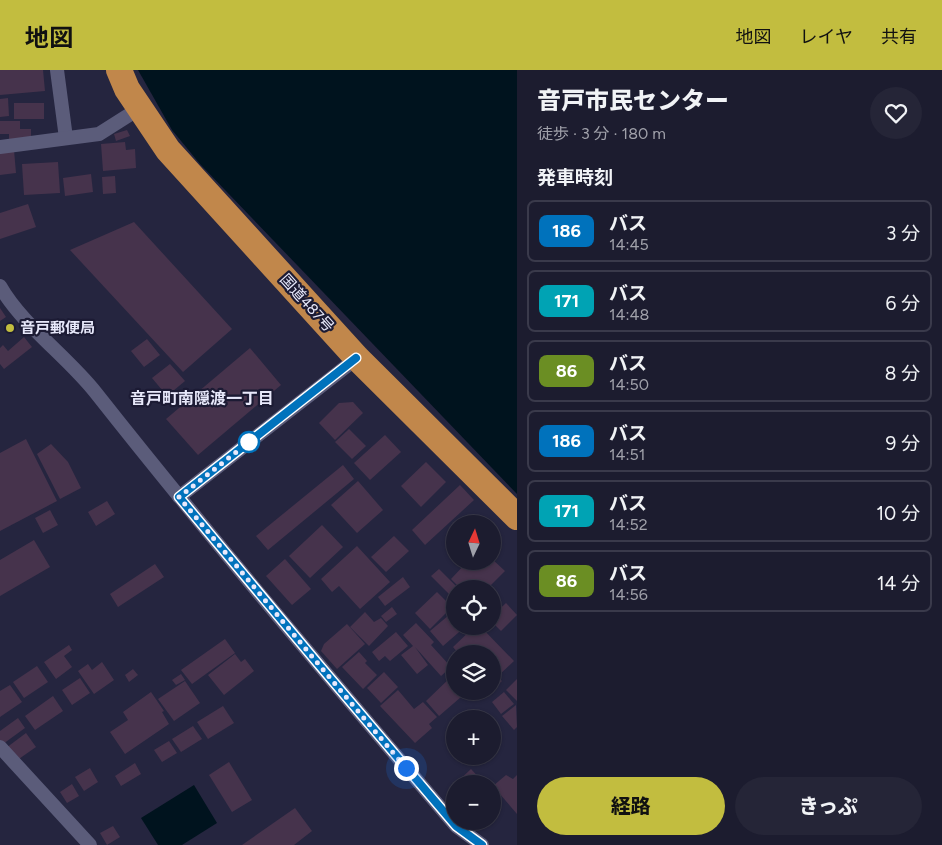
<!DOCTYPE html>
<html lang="ja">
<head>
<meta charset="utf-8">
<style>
	body { margin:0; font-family:Figtree,"Noto Sans JP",sans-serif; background:#252537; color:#f1f3f6; height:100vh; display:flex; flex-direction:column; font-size:19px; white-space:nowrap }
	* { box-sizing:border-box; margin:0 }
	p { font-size:16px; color:#a0a1aa }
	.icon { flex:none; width:28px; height:28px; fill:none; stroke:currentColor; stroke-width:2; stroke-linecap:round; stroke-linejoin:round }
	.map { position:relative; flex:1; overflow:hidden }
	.sheet { display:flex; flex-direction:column; background:#1c1c2f; width:425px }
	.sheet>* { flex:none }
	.badge { padding:0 10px; border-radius:8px; font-size:18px; line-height:32px }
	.needle { width:32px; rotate:4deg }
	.buttons { position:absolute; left:446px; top:445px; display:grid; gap:10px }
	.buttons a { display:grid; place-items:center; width:55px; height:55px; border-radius:50%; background:#1c1c2f; box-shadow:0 1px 4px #0004,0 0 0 1px #3a3a4b; font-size:25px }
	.you { position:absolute; width:25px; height:25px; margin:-12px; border:4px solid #fff; border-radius:50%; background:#1a73e8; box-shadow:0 0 0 8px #1a73e833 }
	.map>.badge { position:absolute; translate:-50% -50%; box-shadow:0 0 0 2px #fff }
	h2 { padding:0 20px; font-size:19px; line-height:45px }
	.round { display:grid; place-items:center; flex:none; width:52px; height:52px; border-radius:26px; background:#252537 }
	.overview { display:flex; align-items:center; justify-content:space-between; height:85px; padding:0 20px }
	h1 { font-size:24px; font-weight:800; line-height:38px }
	.cta { display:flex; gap:10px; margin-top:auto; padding:10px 20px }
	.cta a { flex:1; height:58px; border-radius:30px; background:#c2bd3f; color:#111; font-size:20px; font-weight:800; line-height:58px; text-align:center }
	.cta a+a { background:#252537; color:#f1f3f6 }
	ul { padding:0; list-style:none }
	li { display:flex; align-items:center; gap:15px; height:62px; margin:0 10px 8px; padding:0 10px; border:2px solid #3a3a4b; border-radius:8px }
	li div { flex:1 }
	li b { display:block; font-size:19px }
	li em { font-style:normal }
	li .badge { min-width:55px; font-weight:700; text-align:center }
	header { display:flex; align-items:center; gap:30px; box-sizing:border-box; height:70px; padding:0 25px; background:#c2bd3f; color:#111 }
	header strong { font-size:24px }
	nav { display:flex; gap:28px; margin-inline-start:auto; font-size:18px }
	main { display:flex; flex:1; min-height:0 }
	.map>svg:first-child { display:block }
	.water { fill:#00131e }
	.building { fill:#46334c }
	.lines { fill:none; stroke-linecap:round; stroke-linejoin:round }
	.street { stroke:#5b5c7a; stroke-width:14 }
	.highway { stroke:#c1874b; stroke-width:26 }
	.line-casing { stroke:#fff; stroke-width:11 }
	.line { stroke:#0072bc; stroke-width:8 }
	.walk { stroke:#e8e9fb; stroke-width:5; stroke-dasharray:0 9 }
	.poi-dot { fill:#c2bd3f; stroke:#1c1b34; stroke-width:2 }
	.stop-dot { fill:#fff; stroke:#0072bc; stroke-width:2.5 }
	.labels { text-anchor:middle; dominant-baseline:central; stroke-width:4.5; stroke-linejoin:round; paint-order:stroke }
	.street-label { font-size:15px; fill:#e8e9fb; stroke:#1c1b34 }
	.poi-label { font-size:15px; font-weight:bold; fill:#e8e9fb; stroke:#1c1b34; text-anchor:start }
	.neighbourhood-label { font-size:16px; font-weight:bold; fill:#e8e9fb; stroke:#1c1b34 }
</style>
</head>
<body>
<header>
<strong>地図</strong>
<nav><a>地図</a><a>レイヤ</a><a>共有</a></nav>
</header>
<main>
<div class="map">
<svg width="517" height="775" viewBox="0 0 517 775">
	<rect width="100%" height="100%" fill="#25253f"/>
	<g class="water">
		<polygon points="138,0 517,0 517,424 200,94 172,60"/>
		<polygon points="194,715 217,753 182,775 158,775 141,748"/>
	</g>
	<g class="building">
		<polygon points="0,0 43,0 45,21 0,25"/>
		<polygon points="8,28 9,46 0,47 0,29"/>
		<rect x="14" y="33" width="30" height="16"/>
		<polygon points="0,51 20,51 20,59 31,59 31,69 9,69 9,64 0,64"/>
		<polygon points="127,60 130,66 116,71 114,64"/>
		<polygon points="125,72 126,80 135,79 136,98 103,101 101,74"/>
		<polygon points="14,80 16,103 0,105 0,81"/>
		<polygon points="58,92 60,123 24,125 22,94"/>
		<polygon points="91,104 93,122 65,126 63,108"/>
		<polygon points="115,106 116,123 103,124 102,107"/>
		<polygon points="28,134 36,157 0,169 0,143"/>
		<polygon points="134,152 232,259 183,302 70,180"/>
		<polygon points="0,238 6,247 0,251"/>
		<polygon points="24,267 32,277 4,299 0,294 0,278 3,275 8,281"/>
		<polygon points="147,269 160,285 144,297 131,281"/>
		<polygon points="250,278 281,315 198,385 166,349"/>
		<polygon points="170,294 185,311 167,326 152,308"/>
		<polygon points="353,332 363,343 335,370 319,353 339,333"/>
		<polygon points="349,359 366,376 352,389 335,372"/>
		<polygon points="385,365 401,382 370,410 354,393"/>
		<polygon points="26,369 57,431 0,461 0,383"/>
		<polygon points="51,374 68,392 81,418 60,429 37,384"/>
		<polygon points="426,392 446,412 421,437 401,416"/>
		<polygon points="343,395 354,409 268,480 256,466"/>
		<polygon points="358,411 383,440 357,463 331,435"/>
		<polygon points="460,415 474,430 425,475 412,460"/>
		<polygon points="107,431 115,444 96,456 88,442"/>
		<polygon points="50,440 58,455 43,463 35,448"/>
		<polygon points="322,455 343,477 310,508 289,486"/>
		<polygon points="394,466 409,481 386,502 371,487"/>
		<polygon points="34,470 50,497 0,526 0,490"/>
		<polygon points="357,476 390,512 360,539 339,516 332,522 321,509"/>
		<polygon points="285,489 311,519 292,535 266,506"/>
		<polygon points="492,489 505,501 487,519 461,519 451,509 468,491 492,491"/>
		<polygon points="155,494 164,507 118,537 110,524"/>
		<polygon points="439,499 459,519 455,519 455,530 431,506"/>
		<polygon points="403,507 410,517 385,536 378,527"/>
		<polygon points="437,522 452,537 430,559 415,543"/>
		<polygon points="506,533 517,545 501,561 492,552 492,546"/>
		<polygon points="392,537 397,544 386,552 381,546"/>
		<polygon points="455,540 455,556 466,556 443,576 430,561"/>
		<polygon points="365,542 374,552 381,548 388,556 369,576 350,557"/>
		<polygon points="416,553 434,572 431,575 451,597 441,606 415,577 428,595 417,604 401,585 413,576 403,565"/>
		<polygon points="347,554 365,574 337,599 321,581 324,574"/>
		<polygon points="475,556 480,556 514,591 497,607 502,611 492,620 492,584 459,584 453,577"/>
		<polygon points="396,562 408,576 390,591 385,586 379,591 372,582"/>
		<polygon points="225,569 235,583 192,614 181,600"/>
		<polygon points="69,575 72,580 64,586 72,597 56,609 44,592"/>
		<polygon points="359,582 367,591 365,593 377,605 363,619 342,597"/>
		<polygon points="235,584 241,592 245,589 254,601 224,625 208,605"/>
		<polygon points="102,592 114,610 94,624 78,601 88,594 92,600"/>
		<polygon points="37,596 48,612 24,628 13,612"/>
		<polygon points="133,599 138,605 129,612 125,605"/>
		<polygon points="384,602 398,617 381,633 367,618"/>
		<polygon points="181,604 185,610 176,615 172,610"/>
		<polygon points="452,606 455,609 455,621 468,621 439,646 426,631"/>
		<polygon points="80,608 90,623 72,635 62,620"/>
		<polygon points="517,609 517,631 506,620"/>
		<polygon points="185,611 200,633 174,651 158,629"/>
		<polygon points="10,615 22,632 0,647 0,621"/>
		<polygon points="398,620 414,639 423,632 437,647 429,654 432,658 415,673 380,636"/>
		<polygon points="151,622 164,641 162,642 169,654 125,684 110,662 128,650 123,642"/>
		<polygon points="504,622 514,634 501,644 492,632"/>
		<polygon points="53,626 63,641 35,660 25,646"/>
		<polygon points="516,635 517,657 514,660 502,646"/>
		<polygon points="223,636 234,653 208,669 197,652"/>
		<polygon points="18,648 25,658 3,674 0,670 0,661"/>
		<polygon points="193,656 202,669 181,682 172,669"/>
		<polygon points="26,663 36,677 16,691 6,678"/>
		<polygon points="169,671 177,683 162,692 154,680"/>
		<polygon points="229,692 252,730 232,742 209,705"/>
		<polygon points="135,693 141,704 121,716 115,706"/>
		<polygon points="90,698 98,712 84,721 75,707"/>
		<polygon points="471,699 483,712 481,714 455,714"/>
		<polygon points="506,705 513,709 517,705 517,744 493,716"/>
		<polygon points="72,714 79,726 67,733 60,722"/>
		<polygon points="295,738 312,761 294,775 242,775"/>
		<polygon points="113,756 120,767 107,775 100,763"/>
	</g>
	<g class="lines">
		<g class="street">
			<polyline points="57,0 66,68"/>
			<polyline points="0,77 99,64 140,38"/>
			<path d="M0,216c22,39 68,71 96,107 116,147 238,290 360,433l26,19"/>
			<polyline points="179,427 357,288"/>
			<polyline points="0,677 90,775"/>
		</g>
		<polyline class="highway" points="119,0 127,19 168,80 357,288 517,447"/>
	</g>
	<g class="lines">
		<g class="line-casing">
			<polyline id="line" points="356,288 179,427 320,596 456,756 482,775"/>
		</g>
		<use href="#line" class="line"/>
		<polyline class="walk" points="249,372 253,369 179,427 320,596 406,698"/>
	</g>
	<circle class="poi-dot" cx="10" cy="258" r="5"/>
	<circle class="stop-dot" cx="249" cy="372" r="10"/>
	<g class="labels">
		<g class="street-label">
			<text transform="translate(307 233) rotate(48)">国道487号</text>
		</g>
		<g class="poi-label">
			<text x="20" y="258">音戸郵便局</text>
		</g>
		<g class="neighbourhood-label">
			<text x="202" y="328">音戸町南隠渡一丁目</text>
		</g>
	</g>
</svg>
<div class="buttons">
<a><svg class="needle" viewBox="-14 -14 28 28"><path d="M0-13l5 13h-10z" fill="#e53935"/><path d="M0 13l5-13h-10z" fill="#a0a1aa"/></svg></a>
<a><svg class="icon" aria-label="locate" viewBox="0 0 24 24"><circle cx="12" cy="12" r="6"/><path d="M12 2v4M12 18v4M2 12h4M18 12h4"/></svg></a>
<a><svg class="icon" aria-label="layers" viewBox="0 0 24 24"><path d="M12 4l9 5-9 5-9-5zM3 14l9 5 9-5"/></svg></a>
<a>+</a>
<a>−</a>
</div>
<div class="you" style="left:406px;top:698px"></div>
</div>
<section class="sheet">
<div class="overview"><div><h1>音戸市民センター</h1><p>徒歩 · 3 分 · 180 m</p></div><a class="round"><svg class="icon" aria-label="heart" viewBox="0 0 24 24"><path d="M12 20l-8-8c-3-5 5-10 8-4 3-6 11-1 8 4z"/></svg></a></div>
<h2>発車時刻</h2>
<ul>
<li><span class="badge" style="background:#0072bc;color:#fff">186</span><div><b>バス</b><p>14:45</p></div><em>3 分</em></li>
<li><span class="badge" style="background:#00a3b4;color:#fff">171</span><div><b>バス</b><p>14:48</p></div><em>6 分</em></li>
<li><span class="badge" style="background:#6b8e23;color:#fff">86</span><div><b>バス</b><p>14:50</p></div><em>8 分</em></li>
<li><span class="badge" style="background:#0072bc;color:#fff">186</span><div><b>バス</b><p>14:51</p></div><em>9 分</em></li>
<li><span class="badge" style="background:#00a3b4;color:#fff">171</span><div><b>バス</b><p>14:52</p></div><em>10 分</em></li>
<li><span class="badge" style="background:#6b8e23;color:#fff">86</span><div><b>バス</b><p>14:56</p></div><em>14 分</em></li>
</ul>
<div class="cta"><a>経路</a><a>きっぷ</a></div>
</section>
</main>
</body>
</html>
